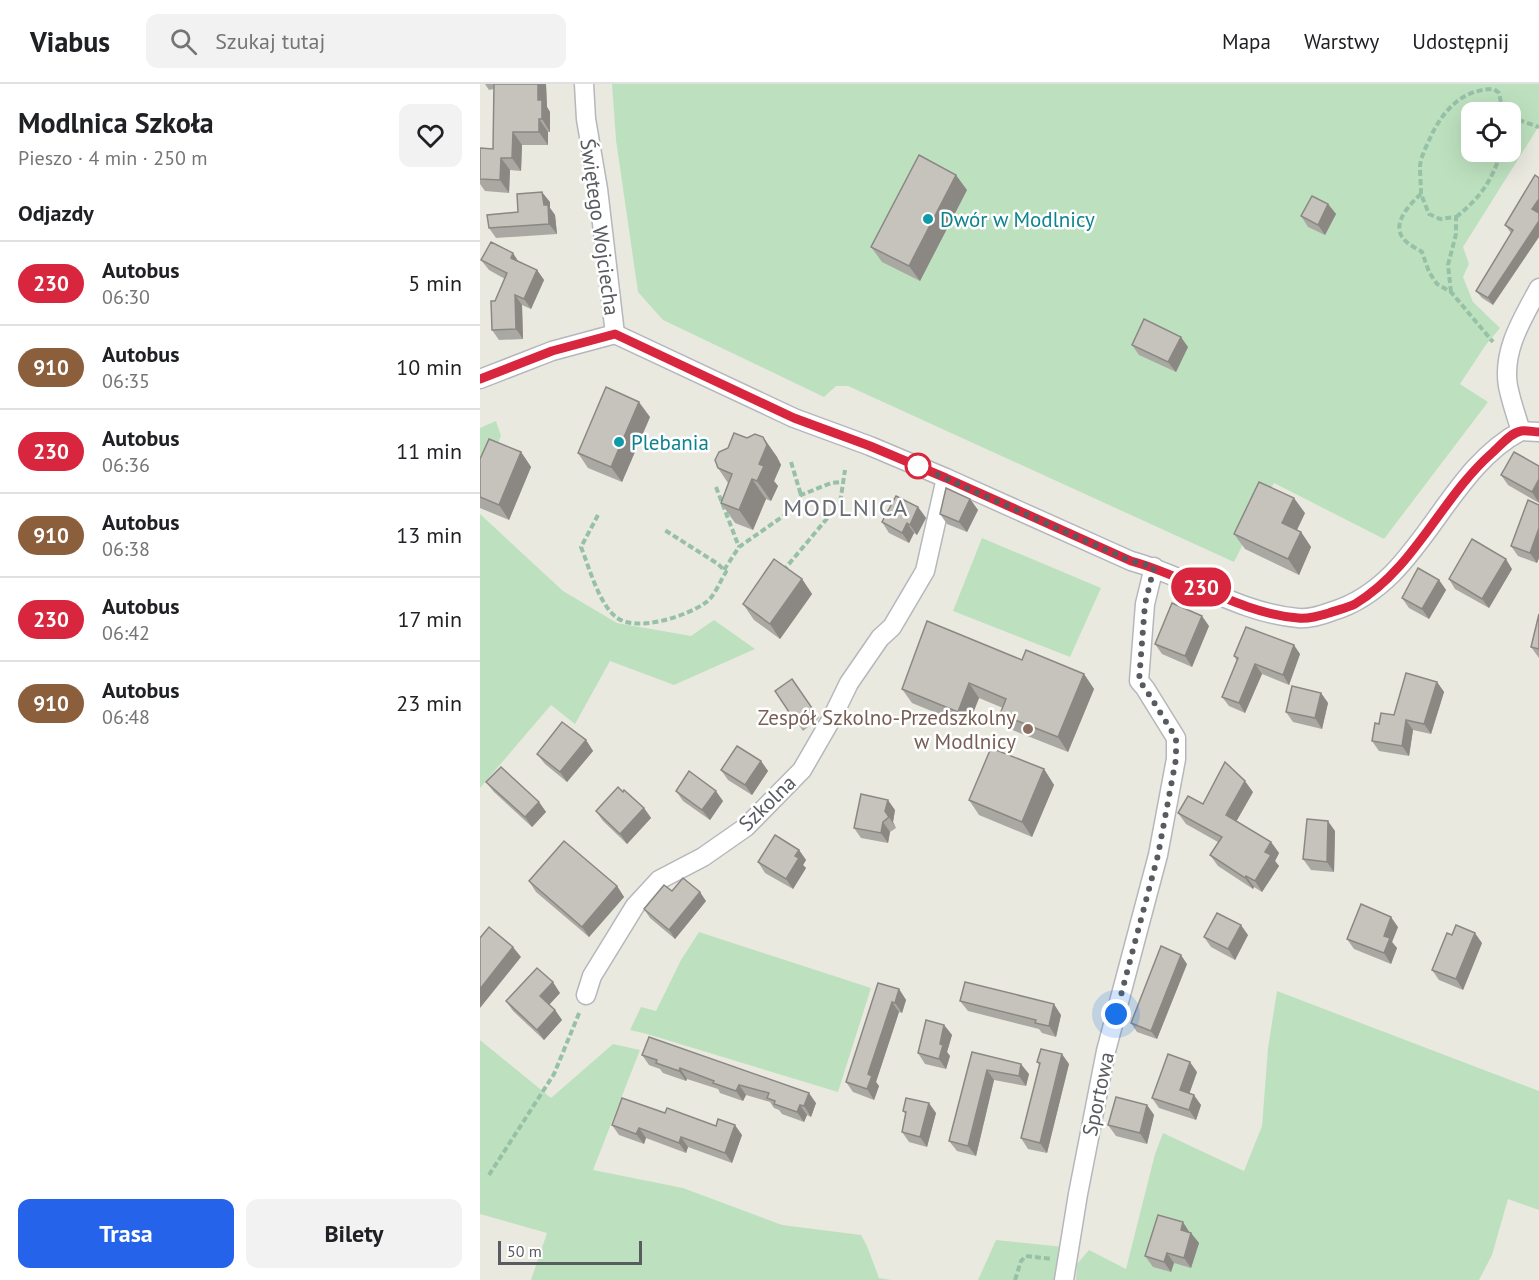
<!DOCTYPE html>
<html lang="pl">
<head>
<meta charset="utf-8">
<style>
	body { margin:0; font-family:"PT Sans",sans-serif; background:#f2f2f2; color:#202124; height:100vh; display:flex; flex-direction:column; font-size:22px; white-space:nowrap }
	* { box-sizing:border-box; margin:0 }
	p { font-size:20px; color:#757577 }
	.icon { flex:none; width:33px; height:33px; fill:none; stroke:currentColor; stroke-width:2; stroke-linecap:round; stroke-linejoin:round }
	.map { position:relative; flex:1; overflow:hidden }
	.sheet { display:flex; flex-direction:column; background:#fff; width:480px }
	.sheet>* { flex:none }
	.badge { padding:0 12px; border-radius:20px; font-size:21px; line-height:39px }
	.tools { position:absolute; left:981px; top:18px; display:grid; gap:12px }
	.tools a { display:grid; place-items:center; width:60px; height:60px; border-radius:12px; background:#fff; box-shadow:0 6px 24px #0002; font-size:30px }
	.scale { position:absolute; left:18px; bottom:15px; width:144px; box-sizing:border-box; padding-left:6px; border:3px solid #585b60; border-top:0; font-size:16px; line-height:21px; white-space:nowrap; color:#585b60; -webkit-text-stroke:4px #fff; paint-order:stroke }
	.you { position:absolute; width:30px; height:30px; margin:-15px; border:4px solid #fff; border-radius:50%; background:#1a73e8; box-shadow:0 0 0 9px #1a73e833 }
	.map>.badge { position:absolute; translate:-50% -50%; box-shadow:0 0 0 3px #fff }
	h2 { padding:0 18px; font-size:22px; line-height:54px }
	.round { display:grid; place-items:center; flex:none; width:63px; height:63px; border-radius:12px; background:#f2f2f2 }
	.headline { display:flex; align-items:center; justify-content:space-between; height:102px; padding:0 18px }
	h1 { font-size:28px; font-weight:800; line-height:45px }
	.cta { display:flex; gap:12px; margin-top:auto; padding:12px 18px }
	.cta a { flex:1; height:69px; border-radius:12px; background:#2563eb; color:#fff; font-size:24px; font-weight:800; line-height:69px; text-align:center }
	.cta a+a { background:#f2f2f2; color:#202124 }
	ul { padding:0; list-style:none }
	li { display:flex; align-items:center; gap:18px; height:84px; padding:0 18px; border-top:2px solid #e0e0e0 }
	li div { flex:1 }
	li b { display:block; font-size:22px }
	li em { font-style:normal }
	li .badge { min-width:66px; font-weight:700; text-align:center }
	header { display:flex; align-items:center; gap:36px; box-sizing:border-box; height:84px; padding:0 30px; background:#fff; border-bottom:2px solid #e0e0e0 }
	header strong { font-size:28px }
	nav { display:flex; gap:33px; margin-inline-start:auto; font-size:21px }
	.search { width:420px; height:54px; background:#f2f2f2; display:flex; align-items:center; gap:15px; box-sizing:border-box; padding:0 21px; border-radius:12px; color:#757577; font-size:22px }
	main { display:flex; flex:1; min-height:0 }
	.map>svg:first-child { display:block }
	.green { fill:#bde1bf; fill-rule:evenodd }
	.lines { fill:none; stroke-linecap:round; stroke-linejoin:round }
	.minor-casing { stroke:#b5b7bc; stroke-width:21 }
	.path { stroke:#97c1a6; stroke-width:4; stroke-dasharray:6 3; stroke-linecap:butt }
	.minor { stroke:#fff; stroke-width:18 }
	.wall { fill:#aaa8a3 }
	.shaded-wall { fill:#8b8884 }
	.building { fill:#c6c3bd; stroke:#8b8884; stroke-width:1.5 }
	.line-casing { stroke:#fff; stroke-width:14 }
	.line { stroke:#d7263d; stroke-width:9 }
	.walk { stroke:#585b60; stroke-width:6; stroke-dasharray:0 10.8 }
	.culture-dot { fill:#0f9aa8; stroke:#fff; stroke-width:2 }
	.stop-dot { fill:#fff; stroke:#d7263d; stroke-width:3 }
	.education-dot { fill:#8d6e63; stroke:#fff; stroke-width:2 }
	.labels { text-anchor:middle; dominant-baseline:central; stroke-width:5; stroke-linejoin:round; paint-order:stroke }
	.culture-label { font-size:21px; fill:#0d838f; stroke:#fff; text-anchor:start }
	.street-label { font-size:21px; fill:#585b60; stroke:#fff }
	.education-label { font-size:21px; fill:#785e54; stroke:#fff; text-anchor:end }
	.quarter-label { font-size:24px; letter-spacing:1.5px; fill:#696d72; stroke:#fff }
</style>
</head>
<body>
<header>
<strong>Viabus</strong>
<div class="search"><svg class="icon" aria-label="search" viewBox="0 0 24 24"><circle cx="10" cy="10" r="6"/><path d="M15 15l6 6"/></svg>Szukaj tutaj</div>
<nav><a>Mapa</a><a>Warstwy</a><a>Udostępnij</a></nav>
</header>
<main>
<section class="sheet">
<div class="headline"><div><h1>Modlnica Szkoła</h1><p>Pieszo · 4 min · 250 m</p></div><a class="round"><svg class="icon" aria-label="heart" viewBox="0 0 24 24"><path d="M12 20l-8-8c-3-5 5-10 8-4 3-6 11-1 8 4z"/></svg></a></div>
<h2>Odjazdy</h2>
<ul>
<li><span class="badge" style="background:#d7263d;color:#fff">230</span><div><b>Autobus</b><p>06:30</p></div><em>5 min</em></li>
<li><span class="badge" style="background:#8b5e3c;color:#fff">910</span><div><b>Autobus</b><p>06:35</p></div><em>10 min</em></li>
<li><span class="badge" style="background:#d7263d;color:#fff">230</span><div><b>Autobus</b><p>06:36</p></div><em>11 min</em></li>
<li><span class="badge" style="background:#8b5e3c;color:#fff">910</span><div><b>Autobus</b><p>06:38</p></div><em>13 min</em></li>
<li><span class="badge" style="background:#d7263d;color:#fff">230</span><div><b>Autobus</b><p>06:42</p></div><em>17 min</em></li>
<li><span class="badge" style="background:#8b5e3c;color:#fff">910</span><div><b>Autobus</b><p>06:48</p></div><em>23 min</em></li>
</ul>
<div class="cta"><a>Trasa</a><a>Bilety</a></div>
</section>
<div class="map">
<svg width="1059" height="1196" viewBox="0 0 1059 1196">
	<rect width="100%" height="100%" fill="#eae9df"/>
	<g class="green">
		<path d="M132,0h927v42l-76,121 6,17 -6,13 10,25 27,26 -15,18 -25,38 28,18 -104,137 -110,-56 -40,79 -386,-176h-12l-12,11 -161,-77 -25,-28 -22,-152zM992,28h38v40h-38z"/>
		<polygon points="16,337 21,352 0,401 0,344"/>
		<polygon points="0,430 83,507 137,539 211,552 234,536 275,565 194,601 130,577 95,640 71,621 0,704"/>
		<polygon points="502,454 621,504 590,573 473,527"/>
		<polygon points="219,848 391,904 358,1008 167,950 150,946 161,923 176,927 201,876"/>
		<polygon points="797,907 1059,1007 1059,1126 1028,1115 1012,1171 999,1196 596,1196 597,1180 609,1166 646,1185 675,1070 683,1049 764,1087 782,1042 788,964"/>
		<polygon points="0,956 71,1014 133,960 160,966 113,1086 203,1104 302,1141 381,1151 387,1162 399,1194 411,1196 51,1196 67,1149 0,1130"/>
		<polygon points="516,1156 584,1163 577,1196 498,1196"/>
	</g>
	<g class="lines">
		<g class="minor-casing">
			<g id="minor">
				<polyline points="104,0 106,35 118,105 135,250"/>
				<path d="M135,250l179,84 76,28 76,32 185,83c56,15 108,52 167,57 13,1 23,-3 35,-7 88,-27 110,-139 188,-180"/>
				<polyline points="0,295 72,267 135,250"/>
				<path d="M1041,347c-5,-15 -10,-30 -13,-45 -6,-36 15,-68 31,-98"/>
				<polyline points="1041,347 1059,348"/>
				<polyline points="106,911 112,892 155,822 179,796 223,773 266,743 322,686 352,634 369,599 400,554 412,543 445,487 466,394"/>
				<polyline points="584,1196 598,1110 626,967 678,771 696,675 696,654 665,604 659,597 665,520 674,483"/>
			</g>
		</g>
		<g class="path">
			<polyline points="1030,33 1059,43"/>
			<polyline points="1030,41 1039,37"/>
			<path d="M941,110c0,-9 -1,-19 -1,-28 1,-10 7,-21 11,-30 13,-27 32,-47 63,-47l5,4 4,19"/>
			<path d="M976,133c24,-19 36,-36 45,-65"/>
			<path d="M971,208l-3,-27 8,-31v-17l-16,2 -11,-5 -8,-20c-10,9 -30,29 -18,44 4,6 13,10 19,14l7,20 8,12 14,8 42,50"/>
			<polyline points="311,378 321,411"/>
			<polyline points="236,403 259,463"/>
			<path d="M118,431l-17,32c8,20 18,57 35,70 20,16 71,-1 89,-14 9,-5 15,-22 21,-31l-8,-8 -55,-35"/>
			<polyline points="244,486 259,463 312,426 321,411 351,399 363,398"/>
			<polyline points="303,487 360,419 365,386"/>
			<polyline points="9,1091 74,990 100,927"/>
			<polyline points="535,1196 541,1177 546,1172 572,1175"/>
		</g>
		<use href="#minor" class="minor"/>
	</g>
	<g class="wall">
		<polygon points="5,0 66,0 67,23 70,28 70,48 68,48 68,61 42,61 41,87 30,86 29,109 5,107 0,100 0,64 13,65 14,5 9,6"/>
		<polygon points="1055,91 1013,221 1002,214 996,207 1031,149 1025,141"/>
		<polygon points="487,106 440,197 402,178 391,163"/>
		<polygon points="70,118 70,124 75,131 77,150 16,154 9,144 38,128"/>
		<polygon points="848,120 856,130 845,151 828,143 821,132"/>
		<polygon points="1,176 39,178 57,186 64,196 51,225 42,221 43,255 19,256 12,246 15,217 25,195 9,186"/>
		<polygon points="652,261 708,263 696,288 659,271"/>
		<polygon points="170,333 142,398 108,384 98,369"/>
		<polygon points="283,353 297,373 301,381 294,397 298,402 291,417 286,415 273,446 255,439 241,419 248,399 238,384"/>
		<polygon points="41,368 51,383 29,436 0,424 0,413"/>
		<polygon points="1034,368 1059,419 1028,401 1021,391"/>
		<polygon points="490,415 498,426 487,448 467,440 460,430"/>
		<polygon points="1059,421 1059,474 1057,479 1038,472 1031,462"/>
		<polygon points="438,423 446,434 437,451 434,449 429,459 409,449 402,438"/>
		<polygon points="825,429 817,446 821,448 831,463 819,491 765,465 754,450"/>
		<polygon points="1032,485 1009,524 975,505 969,495"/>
		<polygon points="322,495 332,510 300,555 274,536 263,520"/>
		<polygon points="959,496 966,506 949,535 929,524 922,514"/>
		<polygon points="1059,530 1059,574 1051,563"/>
		<polygon points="729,542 712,583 682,570 675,560"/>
		<polygon points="820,570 809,601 782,590 765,629 749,622 742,613 757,577 754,572"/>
		<polygon points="542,576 604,590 614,605 588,668 530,645 520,630 523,624 499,614 488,642 432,619 422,605"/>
		<polygon points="312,595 339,634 323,647 295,607"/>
		<polygon points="957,598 964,608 951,650 933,646 929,672 899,667 892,657 899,640 914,631"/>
		<polygon points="841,609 848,619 842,645 813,638 806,628"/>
		<polygon points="106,656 113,667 87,698 65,680 57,670"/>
		<polygon points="281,677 288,687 272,711 248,696 241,686"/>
		<polygon points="564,685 574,701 552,753 499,731 489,716"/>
		<polygon points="6,698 59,718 66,728 52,743 14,708"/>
		<polygon points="196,707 243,717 230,736 203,717"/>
		<polygon points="143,708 164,724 171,734 147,760 123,737 116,727"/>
		<polygon points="773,708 756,738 791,758 799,769 795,777 799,782 782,808 774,803 773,805 738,782 730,771 738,758 706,740 698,729 723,720"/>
		<polygon points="415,726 413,738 416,744 410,748 408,759 381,754 374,744"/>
		<polygon points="855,747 854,788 831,786 823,775"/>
		<polygon points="319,766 326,776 323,781 326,784 313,805 285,789 278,778"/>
		<polygon points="49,797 137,802 144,813 109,853 56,808"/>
		<polygon points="226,817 195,855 170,834 164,825"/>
		<polygon points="918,843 912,858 917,864 911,880 874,865 867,855"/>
		<polygon points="768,851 755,876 731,863 724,853"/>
		<polygon points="1002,859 983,906 959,896 952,886"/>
		<polygon points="707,880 677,955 657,948 651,939"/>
		<polygon points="419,905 426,916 422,929 419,928 396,998 399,1002 394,1016 373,1008 366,998"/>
		<polygon points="80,909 69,921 75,926 82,936 64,956 33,927 26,917"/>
		<polygon points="480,917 581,931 576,953 562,949 559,945 488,927"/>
		<polygon points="464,941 472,951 467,968 470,972 466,985 445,980 438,969"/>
		<polygon points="492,968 549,990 546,1002 514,996 496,1072 477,1067 469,1057"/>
		<polygon points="162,971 336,1019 331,1033 327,1031 324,1038 302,1030 299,1026 294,1024 290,1018 266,1011 263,1017 240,1009 238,1005 207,995 206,997 183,989 180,985 169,981"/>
		<polygon points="557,978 589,980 567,1069 548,1065 541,1054 560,982"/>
		<polygon points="717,988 709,1010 721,1021 716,1036 679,1024 672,1014"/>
		<polygon points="667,1021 674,1031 667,1060 636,1052 628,1041"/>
		<polygon points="423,1027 456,1029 447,1063 429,1058 422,1048 426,1031"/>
		<polygon points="185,1029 262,1051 252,1079 208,1063 206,1069 166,1054 164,1060 139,1051 132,1041"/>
		<polygon points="710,1148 719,1159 711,1184 694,1179 691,1188 673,1183 665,1172"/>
	</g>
	<g class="shaded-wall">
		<polygon points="58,0 66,0 67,23 70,28 70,48 62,35 58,16"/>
		<polygon points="59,35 68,48 68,61 59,48"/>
		<polygon points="33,48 42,61 41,87 32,74"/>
		<polygon points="21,74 30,86 29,109 20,96"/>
		<polygon points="476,91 487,106 440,197 429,182"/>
		<polygon points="62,108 70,118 70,124 75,131 77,150 69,140 64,121"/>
		<polygon points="1059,115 1059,131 1052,125"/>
		<polygon points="848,120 856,130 845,151 838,141"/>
		<polygon points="1059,137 1059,153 1013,221 1008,214"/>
		<polygon points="33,169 40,180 31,174"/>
		<polygon points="57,186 64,196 51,225 44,215"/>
		<polygon points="35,211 42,221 43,255 36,245"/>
		<polygon points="701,253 708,263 696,288 688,278"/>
		<polygon points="159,318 170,333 142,398 131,383"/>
		<polygon points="283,353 297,373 301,381 294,397 298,402 291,417 277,397"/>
		<polygon points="41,368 51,383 29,436 19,421"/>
		<polygon points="272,395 286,415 273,446 259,426"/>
		<polygon points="1059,395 1059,419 1052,408"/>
		<polygon points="814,414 825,429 813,454 802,439"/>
		<polygon points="490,415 498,426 487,448 479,438"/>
		<polygon points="438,423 446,434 437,451 430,441"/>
		<polygon points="427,439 434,449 429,459 422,449"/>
		<polygon points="1059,444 1059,474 1057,479 1050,469"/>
		<polygon points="821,448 831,463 819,491 808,475"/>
		<polygon points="1026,475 1032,485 1009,524 1002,515"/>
		<polygon points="322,495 332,510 300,555 290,540"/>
		<polygon points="959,496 966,506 949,535 942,525"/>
		<polygon points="722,532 729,542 712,583 705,572"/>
		<polygon points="814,561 820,570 809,601 803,591"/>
		<polygon points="775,580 782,590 765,629 759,619"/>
		<polygon points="604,590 614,605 588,668 578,653"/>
		<polygon points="957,598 964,608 951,650 944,640"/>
		<polygon points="489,599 499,614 488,642 478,628"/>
		<polygon points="841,609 848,619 842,645 835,634"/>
		<polygon points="926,636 933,646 929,672 922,662"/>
		<polygon points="106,656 113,667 87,698 80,688"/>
		<polygon points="281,677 288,687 272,711 265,701"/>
		<polygon points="564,685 574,701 552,753 542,738"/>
		<polygon points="765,697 773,708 753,743 746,731"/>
		<polygon points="236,707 243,717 230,736 222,726"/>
		<polygon points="408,716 415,726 413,738 416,744 405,727"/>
		<polygon points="59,718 66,728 52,743 45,733"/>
		<polygon points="164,724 171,734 147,760 140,750"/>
		<polygon points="848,737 855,747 854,788 847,778"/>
		<polygon points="403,738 410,748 408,759 401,749"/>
		<polygon points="791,758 799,769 795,777 799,782 782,808 775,797 785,768"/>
		<polygon points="319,766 326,776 323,781 326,784 313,805 306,795 315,772"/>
		<polygon points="766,792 774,803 773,805 765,794"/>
		<polygon points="137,802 144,813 109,853 102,843"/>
		<polygon points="220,808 226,817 195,855 189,846"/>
		<polygon points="911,833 918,843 912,858 917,864 911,880 904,869 904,852"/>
		<polygon points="761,841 768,851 755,876 748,865"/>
		<polygon points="995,849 1002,859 983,906 976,895"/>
		<polygon points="33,863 41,873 0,924 0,905"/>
		<polygon points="701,871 707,880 677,955 671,947"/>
		<polygon points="73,898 80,909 67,923 60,912"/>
		<polygon points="419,905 426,916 422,929 415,919"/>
		<polygon points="412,918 419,928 396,998 399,1002 394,1016 387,1005 388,990"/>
		<polygon points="574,920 581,931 576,953 569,942"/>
		<polygon points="75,926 82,936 64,956 57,946"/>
		<polygon points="464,941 472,951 467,968 470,972 466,985 459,975 460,960"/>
		<polygon points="582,970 589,980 567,1069 560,1059"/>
		<polygon points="710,978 717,988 707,1016 700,1006"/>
		<polygon points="541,980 549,990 546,1002 539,992"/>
		<polygon points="200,984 207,995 206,997 199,987"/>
		<polygon points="507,986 514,996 496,1072 488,1062"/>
		<polygon points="259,1001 266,1011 263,1017 256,1007"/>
		<polygon points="329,1009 336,1019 331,1033 324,1022"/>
		<polygon points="714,1011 721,1021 716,1036 709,1026"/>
		<polygon points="449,1019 456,1029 447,1063 440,1053"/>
		<polygon points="320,1021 327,1031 324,1038 317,1028"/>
		<polygon points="667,1021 674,1031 667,1060 660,1049"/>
		<polygon points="255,1041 262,1051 252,1079 245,1069"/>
		<polygon points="159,1044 166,1054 164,1060 156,1050"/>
		<polygon points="201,1053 208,1063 206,1069 199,1059"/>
		<polygon points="703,1138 710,1149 701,1146"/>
		<polygon points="711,1149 719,1159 711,1184 704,1174"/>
		<polygon points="687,1169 694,1179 691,1188 684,1178"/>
	</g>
	<g class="building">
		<polygon points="14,0 58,0 58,16 62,16 62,35 59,35 59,48 33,48 32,74 21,74 20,96 0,95 0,64 13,65"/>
		<polygon points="439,71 476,91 429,182 391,163"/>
		<polygon points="1055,91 1059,94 1059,115 1052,125 1059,129 1059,137 1008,214 996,207 1033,146 1025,141"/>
		<polygon points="62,108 64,121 68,121 69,140 9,144 7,131 38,128 37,110"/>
		<polygon points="832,112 848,120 838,141 821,132"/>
		<polygon points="11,158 33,169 31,174 57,186 44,215 35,211 36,245 12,246 11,217 15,217 27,189 1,176"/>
		<polygon points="664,235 701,253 688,278 652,261"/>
		<polygon points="126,303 159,318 131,383 98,369"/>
		<polygon points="254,349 267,354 275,350 283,353 287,361 279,380 284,382 277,397 272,395 259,426 241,419 252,390 238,384 235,376 239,368 248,364"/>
		<polygon points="9,355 41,368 19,421 0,413 0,375"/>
		<polygon points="1034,368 1059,382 1059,395 1052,408 1021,391"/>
		<polygon points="779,398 814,414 802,439 821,448 808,475 754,450"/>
		<polygon points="466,404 490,415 479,438 460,430"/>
		<polygon points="416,412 438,423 430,441 427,439 422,449 402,438"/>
		<polygon points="1048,416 1059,421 1059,444 1050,469 1031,462"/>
		<polygon points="992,455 1026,475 1002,515 969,495"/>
		<polygon points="294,475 322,495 290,540 263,520"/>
		<polygon points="938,484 959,496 942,525 922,514"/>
		<polygon points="692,519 722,532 705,572 675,560"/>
		<polygon points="1059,530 1059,565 1051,563"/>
		<polygon points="447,537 542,576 546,566 604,590 578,653 520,630 526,615 489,599 478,628 422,605"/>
		<polygon points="766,543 814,561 803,591 775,580 759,619 742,613 758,574 754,572"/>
		<polygon points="926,589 957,598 944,640 926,636 922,662 892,657 895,639 899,640 901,629 914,631"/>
		<polygon points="312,595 332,624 315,637 295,607"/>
		<polygon points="812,602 841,609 835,634 806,628"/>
		<polygon points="82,638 106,656 80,688 57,670"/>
		<polygon points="257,662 281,677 265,701 241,686"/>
		<polygon points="511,664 564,685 542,738 489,716"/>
		<polygon points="745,678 765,697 746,731 791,758 785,768 791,771 775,797 766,792 765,794 730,771 742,753 698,729 708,712 723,720"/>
		<polygon points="21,683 59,718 45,733 6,698"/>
		<polygon points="209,687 236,707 222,726 196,707"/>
		<polygon points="138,703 143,708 144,706 164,724 140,750 116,727"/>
		<polygon points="381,710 408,716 405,727 409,733 403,738 401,749 374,744"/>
		<polygon points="827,735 848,737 847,778 823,775"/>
		<polygon points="295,751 319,766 315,772 319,774 306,795 278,778"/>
		<polygon points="84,757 137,802 102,843 49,797"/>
		<polygon points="203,794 220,808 189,846 164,825 184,801 192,807"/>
		<polygon points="881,820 911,833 904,852 910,854 904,869 867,855"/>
		<polygon points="737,829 761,841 748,865 724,853"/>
		<polygon points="976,841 995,849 976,895 952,886 967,849 972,851"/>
		<polygon points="9,843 33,863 0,905 0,854"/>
		<polygon points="681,862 701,871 671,947 651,939"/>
		<polygon points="57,884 73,898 60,912 75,926 57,946 26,917"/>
		<polygon points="485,898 574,920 569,942 555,939 556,936 480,917"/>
		<polygon points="398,899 419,905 415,919 412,918 388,990 392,992 387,1005 366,998"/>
		<polygon points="446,936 464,941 460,960 463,961 459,975 438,969"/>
		<polygon points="169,953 329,1009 324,1022 320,1021 317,1028 294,1020 295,1017 287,1014 289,1009 259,1001 256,1007 233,999 234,997 200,984 199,987 176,979 177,976 162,971"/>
		<polygon points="561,965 582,970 560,1059 541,1054 560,979 557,978"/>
		<polygon points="492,968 541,980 539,992 507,986 488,1062 469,1057"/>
		<polygon points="688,970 710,978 700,1006 714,1011 709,1026 672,1014"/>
		<polygon points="636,1013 667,1021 660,1049 628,1041"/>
		<polygon points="142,1014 185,1029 187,1024 236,1042 238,1035 255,1041 245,1069 201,1053 199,1059 159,1044 156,1050 132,1041"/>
		<polygon points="426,1014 449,1019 440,1053 422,1048 426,1028 423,1027"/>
		<polygon points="678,1131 703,1138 701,1146 711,1149 704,1174 687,1169 684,1178 665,1172"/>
	</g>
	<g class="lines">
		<g class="line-casing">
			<path id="line" d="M0,295l72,-28 63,-17 179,84 76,28 76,32 185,83c56,15 108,52 167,57 11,1 21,-2 31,-5 8,-3 18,-5 26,-9 60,-36 86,-106 137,-151 8,-7 18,-20 29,-22 5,-1 13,1 18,1"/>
		</g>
		<use href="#line" class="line"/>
		<polyline class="walk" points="438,382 651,477 674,483 665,520 659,597 665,604 696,654 696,675 678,771 636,930"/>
	</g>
	<g class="culture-dot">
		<circle cx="448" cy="135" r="6"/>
		<circle cx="139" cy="358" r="6"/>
	</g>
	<circle class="stop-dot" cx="438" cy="382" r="12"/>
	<circle class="education-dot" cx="548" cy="645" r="6"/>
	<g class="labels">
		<g class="culture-label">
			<text x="460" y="135">Dwór w Modlnicy</text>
			<text x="151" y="358">Plebania</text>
		</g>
		<g class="street-label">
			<text transform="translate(120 143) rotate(82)">Świętego Wojciecha</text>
			<text transform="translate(287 719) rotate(-44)">Szkolna</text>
			<text transform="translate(618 1010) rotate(-78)">Sportowa</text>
		</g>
		<g class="education-label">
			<text x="536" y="633">Zespół Szkolno-Przedszkolny<tspan x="536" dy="24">w Modlnicy</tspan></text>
		</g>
		<g class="quarter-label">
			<text x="366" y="423">MODLNICA</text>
		</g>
	</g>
</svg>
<div class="tools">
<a><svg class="icon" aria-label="locate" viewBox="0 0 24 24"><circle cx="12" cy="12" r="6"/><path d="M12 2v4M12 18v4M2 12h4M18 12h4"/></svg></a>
</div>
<div class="scale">50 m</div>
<div class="you" style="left:636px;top:930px"></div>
<b class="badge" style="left:721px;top:503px;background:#d7263d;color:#fff">230</b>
</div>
</main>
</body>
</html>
